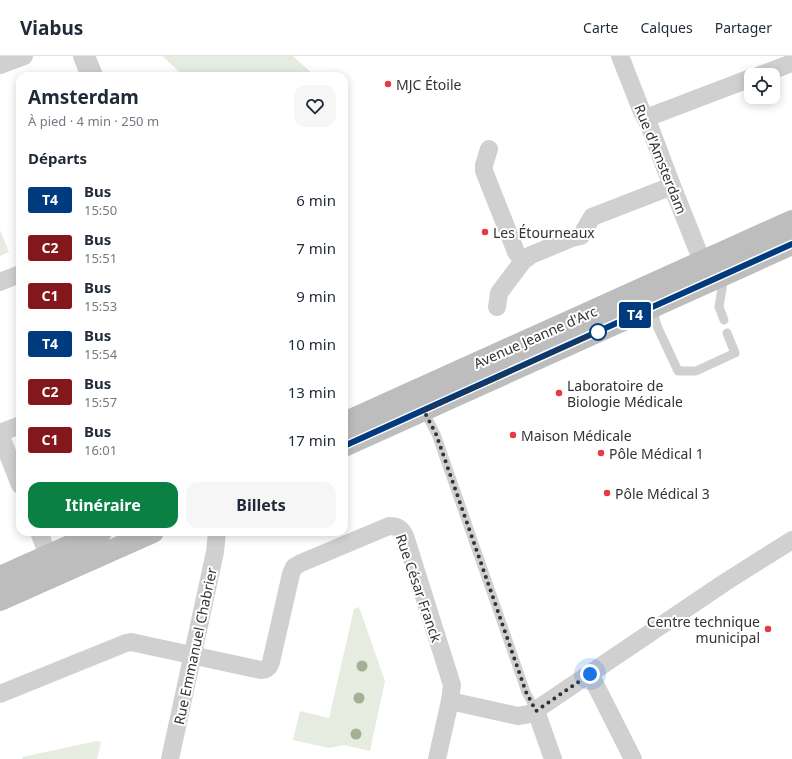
<!DOCTYPE html>
<html lang="fr">
<head>
<meta charset="utf-8">
<style>
	body { margin:0; font-family:"Noto Sans",sans-serif; background:#f6f6f7; color:#1f2937; height:100vh; display:flex; flex-direction:column; font-size:15px; white-space:nowrap }
	* { box-sizing:border-box; margin:0 }
	p { font-size:13px; color:#747a83 }
	.icon { flex:none; width:22px; height:22px; fill:none; stroke:currentColor; stroke-width:2; stroke-linecap:round; stroke-linejoin:round }
	.map { position:relative; flex:1; overflow:hidden }
	.drawer { position:absolute; left:16px; top:16px; width:332px; height:464px; display:flex; flex-direction:column; background:#fff; border-radius:12px; box-shadow:0 2px 10px #0003 }
	.drawer>* { flex:none }
	.badge { padding:0 8px; border-radius:3px; font-size:14px; line-height:26px }
	.tools { position:absolute; left:744px; top:12px; display:grid; gap:8px }
	.tools a { display:grid; place-items:center; width:36px; height:36px; border-radius:8px; background:#fff; box-shadow:0 2px 10px #0003; font-size:20px }
	.you { position:absolute; width:20px; height:20px; margin:-10px; border:3px solid #fff; border-radius:50%; background:#1a73e8; box-shadow:0 0 0 6px #1a73e833 }
	.map>.badge { position:absolute; translate:-50% -50%; box-shadow:0 0 0 2px #fff }
	h2 { padding:0 12px; font-size:15px; line-height:36px }
	.round { display:grid; place-items:center; flex:none; width:42px; height:42px; border-radius:12px; background:#f6f6f7 }
	.overview { display:flex; align-items:center; justify-content:space-between; height:68px; padding:0 12px }
	h1 { font-size:19px; font-weight:700; line-height:30px }
	.cta { display:flex; gap:8px; margin-top:auto; padding:8px 12px }
	.cta a { flex:1; height:46px; border-radius:12px; background:#0b8043; color:#fff; font-size:16px; font-weight:700; line-height:46px; text-align:center }
	.cta a+a { background:#f6f6f7; color:#1f2937 }
	ul { padding:0; list-style:none }
	li { display:flex; align-items:center; gap:12px; height:48px; padding:0 12px }
	li div { flex:1 }
	li b { display:block; font-size:15px }
	li em { font-style:normal }
	li .badge { min-width:44px; font-weight:700; text-align:center }
	header { display:flex; align-items:center; gap:24px; box-sizing:border-box; height:56px; padding:0 20px; background:#fff; border-bottom:1px solid #e0e1e3 }
	header strong { font-size:19px }
	nav { display:flex; gap:22px; margin-inline-start:auto; font-size:14px }
	.map>svg:first-child { display:block }
	.green { fill:#e6ecdf }
	.lines { fill:none; stroke-linecap:round; stroke-linejoin:round }
	.service { stroke:#d0d0d0; stroke-width:9 }
	.minor { stroke:#d0d0d0; stroke-width:18 }
	.tertiary { stroke:#d0d0d0; stroke-width:22 }
	.secondary { stroke:#bdbdbd; stroke-width:22 }
	.tree { fill:#a2b095 }
	.line-casing { stroke:#fff; stroke-width:9 }
	.line { stroke:#003b80; stroke-width:6 }
	.walk { stroke:#333; stroke-width:4; stroke-dasharray:0 7.2 }
	.poi-dot { fill:#e63946; stroke:#fff; stroke-width:1.5 }
	.stop-dot { fill:#fff; stroke:#003b80; stroke-width:2 }
	.labels { text-anchor:middle; dominant-baseline:central; stroke-width:4; stroke-linejoin:round; paint-order:stroke }
	.poi-label { font-size:14px; fill:#333; stroke:#fff; text-anchor:start }
	.street-label { font-size:14px; fill:#333; stroke:#fff }
</style>
</head>
<body>
<header>
<strong>Viabus</strong>
<nav><a>Carte</a><a>Calques</a><a>Partager</a></nav>
</header>
<div class="map">
<svg width="792" height="703" viewBox="0 0 792 703">
	<rect width="100%" height="100%" fill="#fff"/>
	<g class="green">
		<polygon points="162,0 293,0 315,20 184,20"/>
		<polygon points="0,174 9,196 0,200"/>
		<polygon points="359,551 385,625 370,695 344,689 329,692 293,684 300,655 329,662 354,553"/>
		<polygon points="97,685 101,686 97,703 22,703 22,701"/>
	</g>
	<g class="lines">
		<g class="service">
			<polyline points="652,251 657,270 678,315 696,315 735,297 727,277"/>
			<polyline points="724,264 719,251 724,220"/>
			<polyline points="424,355 436,378 526,636 536,655"/>
		</g>
		<g class="minor">
			<polyline points="620,0 642,56 649,69 672,130 702,205"/>
			<polyline points="0,9 24,0"/>
			<polyline points="760,19 792,7"/>
			<polyline points="646,62 751,22"/>
			<polyline points="489,93 484,109 484,115 516,196 523,205"/>
			<polyline points="0,226 20,218"/>
			<polyline points="497,251 499,237 523,205 531,199 572,182 581,180 592,161 672,130"/>
			<polyline points="0,377 20,369"/>
			<polyline points="0,378 20,429"/>
			<polyline points="39,476 53,512"/>
			<polyline points="590,618 633,703"/>
			<path d="M0,638l126,-51 5,-1 130,28c6,0 8,-2 10,-8l20,-88 3,-7 7,-4 88,-37c8,0 12,2 16,10l47,149 -2,16 -13,58"/>
			<polyline points="450,645 518,660 530,658 724,527 792,484"/>
			<polyline points="536,655 553,703"/>
			<polyline points="170,703 215,496 217,476"/>
		</g>
		<polyline class="tertiary" points="84,0 92,20"/>
		<g class="secondary">
			<polyline points="344,367 792,165"/>
			<polyline points="344,390 792,188"/>
			<polyline points="0,521 101,476"/>
			<polyline points="0,544 153,476"/>
		</g>
	</g>
	<g class="tree">
		<circle cx="362" cy="610" r="5.5"/>
		<circle cx="359" cy="642" r="5.5"/>
		<circle cx="356" cy="678" r="5.5"/>
	</g>
	<g class="lines">
		<g class="line-casing">
			<polyline id="line" points="344,390 792,188"/>
		</g>
		<use href="#line" class="line"/>
		<polyline class="walk" points="590,618 536,655 526,636 436,378 424,355 598,276"/>
	</g>
	<g class="poi-dot">
		<circle cx="388" cy="28" r="4"/>
		<circle cx="485" cy="176" r="4"/>
		<circle cx="559" cy="337" r="4"/>
		<circle cx="513" cy="379" r="4"/>
		<circle cx="601" cy="397" r="4"/>
		<circle cx="607" cy="437" r="4"/>
		<circle cx="768" cy="573" r="4"/>
	</g>
	<circle class="stop-dot" cx="598" cy="276" r="8"/>
	<g class="labels">
		<g class="poi-label">
			<text x="396" y="28">MJC Étoile</text>
			<text x="493" y="176">Les Étourneaux</text>
			<text x="567" y="329">Laboratoire de<tspan x="567" dy="16">Biologie Médicale</tspan></text>
			<text x="521" y="379">Maison Médicale</text>
			<text x="609" y="397">Pôle Médical 1</text>
			<text x="615" y="437">Pôle Médical 3</text>
			<text x="760" y="565" text-anchor="end">Centre technique<tspan x="760" dy="16">municipal</tspan></text>
		</g>
		<g class="street-label">
			<text transform="translate(661 103) rotate(68)">Rue d'Amsterdam</text>
			<text transform="translate(535 281) rotate(-24)">Avenue Jeanne d'Arc</text>
			<text transform="translate(419 532) rotate(71)">Rue César Franck</text>
			<text transform="translate(195 590) rotate(-78)">Rue Emmanuel Chabrier</text>
		</g>
	</g>
</svg>
<div class="tools">
<a><svg class="icon" aria-label="locate" viewBox="0 0 24 24"><circle cx="12" cy="12" r="6"/><path d="M12 2v4M12 18v4M2 12h4M18 12h4"/></svg></a>
</div>
<div class="you" style="left:590px;top:618px"></div>
<b class="badge" style="left:635px;top:259px;background:#003b80;color:#fff">T4</b>
<section class="drawer">
<div class="overview"><div><h1>Amsterdam</h1><p>À pied · 4 min · 250 m</p></div><a class="round"><svg class="icon" aria-label="heart" viewBox="0 0 24 24"><path d="M12 20l-8-8c-3-5 5-10 8-4 3-6 11-1 8 4z"/></svg></a></div>
<h2>Départs</h2>
<ul>
<li><span class="badge" style="background:#003b80;color:#fff">T4</span><div><b>Bus</b><p>15:50</p></div><em>6 min</em></li>
<li><span class="badge" style="background:#83171b;color:#fff">C2</span><div><b>Bus</b><p>15:51</p></div><em>7 min</em></li>
<li><span class="badge" style="background:#83171b;color:#fff">C1</span><div><b>Bus</b><p>15:53</p></div><em>9 min</em></li>
<li><span class="badge" style="background:#003b80;color:#fff">T4</span><div><b>Bus</b><p>15:54</p></div><em>10 min</em></li>
<li><span class="badge" style="background:#83171b;color:#fff">C2</span><div><b>Bus</b><p>15:57</p></div><em>13 min</em></li>
<li><span class="badge" style="background:#83171b;color:#fff">C1</span><div><b>Bus</b><p>16:01</p></div><em>17 min</em></li>
</ul>
<div class="cta"><a>Itinéraire</a><a>Billets</a></div>
</section>
</div>
</body>
</html>
